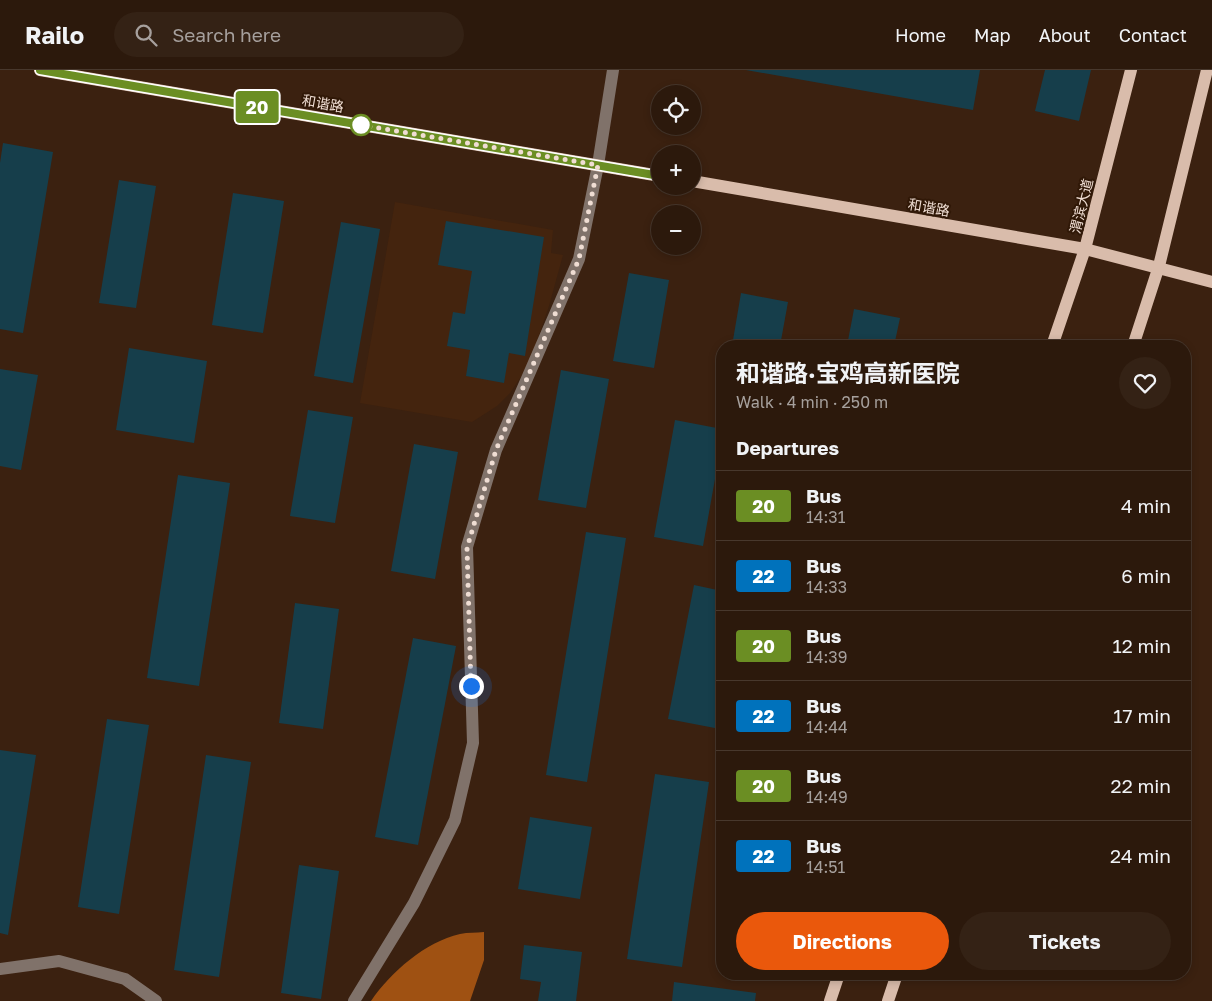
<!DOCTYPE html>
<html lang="en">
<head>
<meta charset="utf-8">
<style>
	body { margin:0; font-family:"Golos Text","Noto Sans SC",sans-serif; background:#342215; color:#f1f3f6; height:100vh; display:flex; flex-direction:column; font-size:19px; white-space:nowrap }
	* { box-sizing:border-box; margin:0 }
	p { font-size:16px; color:#a6a09d }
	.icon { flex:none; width:28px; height:28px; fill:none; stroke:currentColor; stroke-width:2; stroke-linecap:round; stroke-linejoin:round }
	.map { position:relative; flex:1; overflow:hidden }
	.sheet { position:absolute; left:716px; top:270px; width:475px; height:640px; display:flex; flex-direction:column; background:#2c190c; border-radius:20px; box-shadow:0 2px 8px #0003,0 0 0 1px #48382d }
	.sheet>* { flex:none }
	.badge { padding:0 10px; border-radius:4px; font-size:18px; line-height:32px }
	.tools { position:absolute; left:651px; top:15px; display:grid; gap:10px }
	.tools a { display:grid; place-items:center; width:50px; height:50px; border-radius:50%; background:#2c190c; box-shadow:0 2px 8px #0003,0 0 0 1px #48382d; font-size:25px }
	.you { position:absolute; width:25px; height:25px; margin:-12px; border:4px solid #fff; border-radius:50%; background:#1a73e8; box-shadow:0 0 0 8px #1a73e833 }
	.map>.badge { position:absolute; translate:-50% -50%; box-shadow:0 0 0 2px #fff }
	h2 { padding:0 20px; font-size:19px; line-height:45px }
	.round { display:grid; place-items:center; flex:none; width:52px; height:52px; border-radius:26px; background:#342215 }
	.headline { display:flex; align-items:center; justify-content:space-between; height:85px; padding:0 20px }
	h1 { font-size:24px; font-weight:700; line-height:38px }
	.cta { display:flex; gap:10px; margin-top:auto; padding:10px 20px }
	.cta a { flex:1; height:58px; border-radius:30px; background:#ea580c; color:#fff; font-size:20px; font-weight:700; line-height:58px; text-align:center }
	.cta a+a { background:#342215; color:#f1f3f6 }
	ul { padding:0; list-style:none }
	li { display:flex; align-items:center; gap:15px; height:70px; padding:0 20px; border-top:1px solid #48382d }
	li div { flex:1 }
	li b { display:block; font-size:19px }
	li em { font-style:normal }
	li .badge { min-width:55px; font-weight:700; text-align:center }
	header { display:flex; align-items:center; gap:30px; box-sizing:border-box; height:70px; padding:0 25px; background:#2c190c; border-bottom:1px solid #48382d }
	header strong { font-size:24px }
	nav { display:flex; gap:28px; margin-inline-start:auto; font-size:18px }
	.search { width:350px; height:45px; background:#342215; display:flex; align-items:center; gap:12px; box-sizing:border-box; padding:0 18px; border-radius:28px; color:#a6a09d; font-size:19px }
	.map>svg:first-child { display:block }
	.built { fill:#44240e }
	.water { fill:#9f5112 }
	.building { fill:#163e4b }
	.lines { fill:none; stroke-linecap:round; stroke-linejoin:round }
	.minor { stroke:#80726a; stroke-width:12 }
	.major { stroke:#d9bcab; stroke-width:12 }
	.line-casing { stroke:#fff; stroke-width:11 }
	.line { stroke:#6b8e23; stroke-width:8 }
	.walk { stroke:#efddd3; stroke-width:5; stroke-dasharray:0 9 }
	.stop-dot { fill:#fff; stroke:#6b8e23; stroke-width:2.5 }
	.labels { text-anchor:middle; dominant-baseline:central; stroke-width:4; stroke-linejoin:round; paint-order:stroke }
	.street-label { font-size:14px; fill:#efddd3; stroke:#301807 }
</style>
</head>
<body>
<header>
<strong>Railo</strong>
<div class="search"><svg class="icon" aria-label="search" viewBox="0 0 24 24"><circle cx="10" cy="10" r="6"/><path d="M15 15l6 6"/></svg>Search here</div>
<nav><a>Home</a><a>Map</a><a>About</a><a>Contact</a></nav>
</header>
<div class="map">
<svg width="1212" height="931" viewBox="0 0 1212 931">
	<rect width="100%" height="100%" fill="#3b2110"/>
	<polygon class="built" points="395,132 553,160 551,183 563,185 549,236 532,285 522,305 510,323 497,336 472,352 360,333"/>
	<path class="water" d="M484,862v28l-14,41h-99c20,-29 54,-59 89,-67 8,-2 16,-1 24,-2z"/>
	<g class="building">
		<polygon points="746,0 980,0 973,40"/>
		<polygon points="1045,0 1091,0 1079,51 1035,41"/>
		<polygon points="3,73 53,82 23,263 0,259 0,93"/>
		<polygon points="119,110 156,116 136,238 99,233"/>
		<polygon points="233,123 284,131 263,263 212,255"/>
		<polygon points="446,151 544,167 525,286 509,283 504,313 466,306 470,280 447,276 453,242 465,244 472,201 438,195"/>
		<polygon points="341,152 380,159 353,313 314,306"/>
		<polygon points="629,203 669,210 654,298 613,291"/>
		<polygon points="741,223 788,232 780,276 732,276"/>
		<polygon points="854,239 900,248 894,276 847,276"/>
		<polygon points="129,278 207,291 194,373 116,360"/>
		<polygon points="0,299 38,305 21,400 0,396"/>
		<polygon points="561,300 609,309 586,438 538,430"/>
		<polygon points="308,340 353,347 335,453 290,446"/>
		<polygon points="675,350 722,359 722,370 703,476 654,467"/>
		<polygon points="414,374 458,382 435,509 391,501"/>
		<polygon points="178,405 230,413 199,616 147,608"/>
		<polygon points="586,462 626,468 587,712 546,705"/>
		<polygon points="694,515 722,521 722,648 720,659 668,649"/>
		<polygon points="295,533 339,539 323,659 279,653"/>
		<polygon points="413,568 456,576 418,775 375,767"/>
		<polygon points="107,649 149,655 119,844 78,837"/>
		<polygon points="0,680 36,685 8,865 0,863"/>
		<polygon points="206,685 251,692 219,907 174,900"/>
		<polygon points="655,704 709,712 682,897 627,889"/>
		<polygon points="530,747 592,757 580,829 518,819"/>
		<polygon points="299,795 339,801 321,929 281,923"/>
		<polygon points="524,875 582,882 576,931 538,931 541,912 520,909"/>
		<polygon points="760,904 787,904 786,909"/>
		<polygon points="674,912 756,923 755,931 672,931"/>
	</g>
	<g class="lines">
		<g class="minor">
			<polyline points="0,899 59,891 125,909 156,931"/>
			<polyline points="354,931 414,833 455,750 473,673 467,477 496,380 579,189 598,95 613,0"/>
		</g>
		<g class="major">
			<polyline points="40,0 660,106"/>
			<polyline points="692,111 1085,179 1212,212"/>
			<polyline points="1052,276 1085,179 1131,0"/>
			<polyline points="1133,276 1159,196 1207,0"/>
			<polyline points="830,931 839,904"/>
			<polyline points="888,931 897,904"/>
		</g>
	</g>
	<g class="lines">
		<g class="line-casing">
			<polyline id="line" points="40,0 660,106"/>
		</g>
		<use href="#line" class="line"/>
		<polyline class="walk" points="361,55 598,95 579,189 496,380 467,478 471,616"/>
	</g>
	<circle class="stop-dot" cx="361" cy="55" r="10"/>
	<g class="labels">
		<g class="street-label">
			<text transform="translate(323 33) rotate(10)">和谐路</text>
			<text transform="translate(1081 136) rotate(-76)">渭滨大道</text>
			<text transform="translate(929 137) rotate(10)">和谐路</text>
		</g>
	</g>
</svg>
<div class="tools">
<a><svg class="icon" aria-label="locate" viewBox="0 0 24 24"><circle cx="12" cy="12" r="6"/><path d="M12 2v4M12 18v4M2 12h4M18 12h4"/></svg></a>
<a>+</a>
<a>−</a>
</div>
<div class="you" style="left:471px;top:616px"></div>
<b class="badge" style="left:257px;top:37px;background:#6b8e23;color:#fff">20</b>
<section class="sheet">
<div class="headline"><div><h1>和谐路·宝鸡高新医院</h1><p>Walk · 4 min · 250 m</p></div><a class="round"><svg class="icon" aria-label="heart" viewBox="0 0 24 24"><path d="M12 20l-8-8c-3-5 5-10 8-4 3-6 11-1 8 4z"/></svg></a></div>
<h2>Departures</h2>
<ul>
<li><span class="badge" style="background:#6b8e23;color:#fff">20</span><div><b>Bus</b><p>14:31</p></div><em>4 min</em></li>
<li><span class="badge" style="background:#0072bc;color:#fff">22</span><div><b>Bus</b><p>14:33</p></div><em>6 min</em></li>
<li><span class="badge" style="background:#6b8e23;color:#fff">20</span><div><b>Bus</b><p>14:39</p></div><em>12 min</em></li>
<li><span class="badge" style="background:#0072bc;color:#fff">22</span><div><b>Bus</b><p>14:44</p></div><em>17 min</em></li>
<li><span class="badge" style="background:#6b8e23;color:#fff">20</span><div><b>Bus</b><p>14:49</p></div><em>22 min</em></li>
<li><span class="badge" style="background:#0072bc;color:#fff">22</span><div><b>Bus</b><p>14:51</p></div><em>24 min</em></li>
</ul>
<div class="cta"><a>Directions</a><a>Tickets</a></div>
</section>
</div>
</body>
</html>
